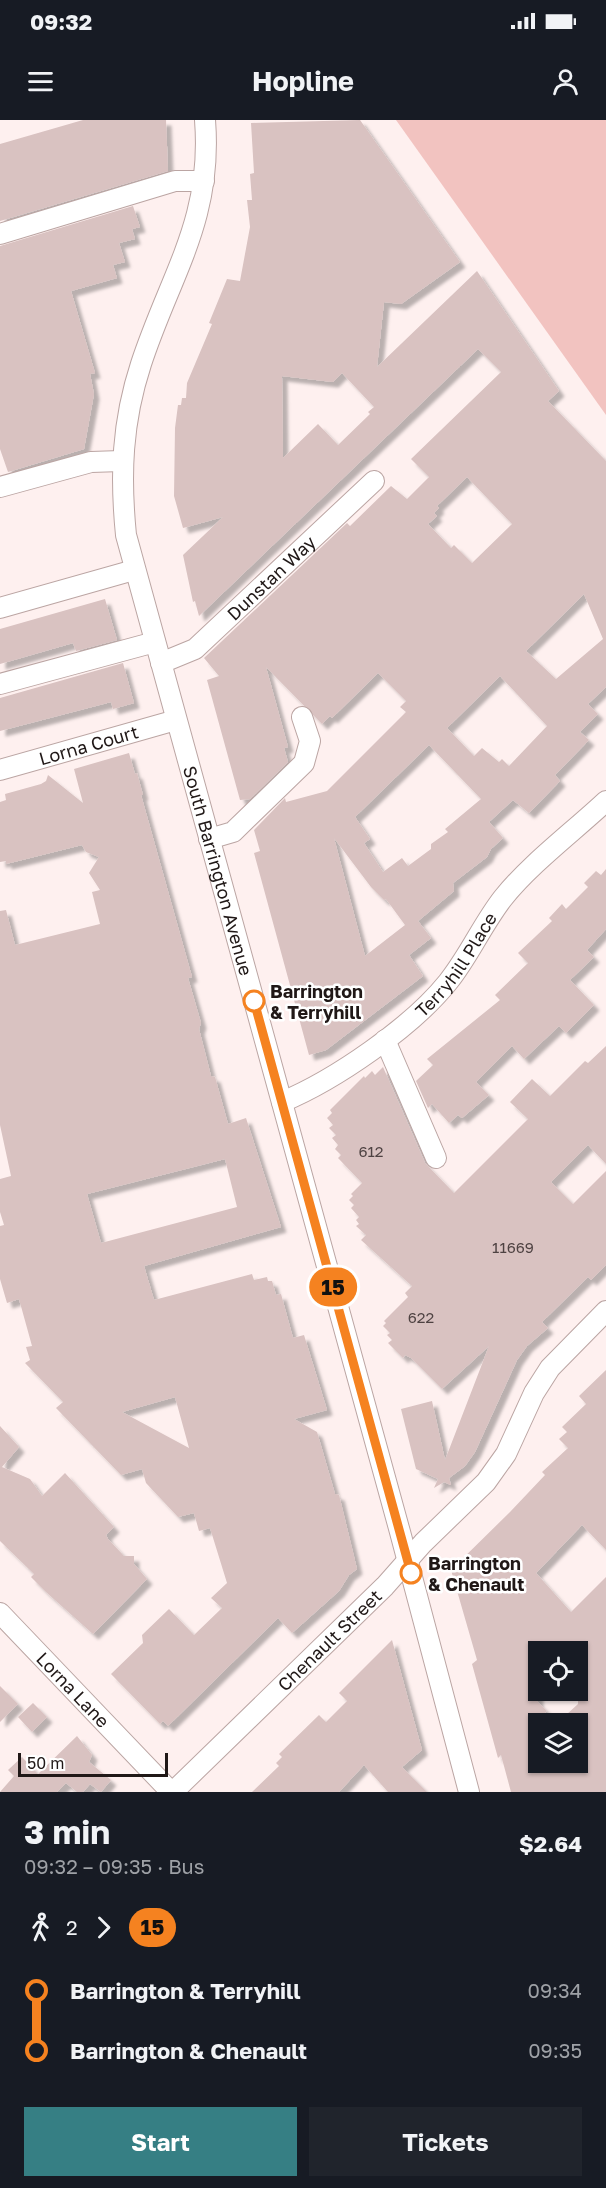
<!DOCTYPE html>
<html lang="en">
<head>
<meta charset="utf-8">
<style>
	body { margin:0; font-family:"Golos Text",sans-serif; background:#20242c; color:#f1f3f6; height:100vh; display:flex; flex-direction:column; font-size:22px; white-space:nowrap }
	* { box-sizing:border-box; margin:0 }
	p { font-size:20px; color:#9ea1a6 }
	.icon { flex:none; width:33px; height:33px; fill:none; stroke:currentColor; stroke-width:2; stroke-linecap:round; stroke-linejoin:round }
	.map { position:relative; height:1672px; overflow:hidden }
	.drawer { display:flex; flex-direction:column; background:#171b24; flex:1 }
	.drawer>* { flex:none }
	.badge { padding:0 12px; border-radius:20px; font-size:21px; line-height:39px }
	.controls { position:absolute; left:528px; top:1521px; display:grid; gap:12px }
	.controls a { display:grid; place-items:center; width:60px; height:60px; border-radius:0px; background:#171b24; box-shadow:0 2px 4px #0004; font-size:30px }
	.scale { position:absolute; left:18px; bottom:15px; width:150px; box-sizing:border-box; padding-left:6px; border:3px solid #201817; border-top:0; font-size:16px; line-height:21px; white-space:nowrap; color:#201817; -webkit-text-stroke:4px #fff; paint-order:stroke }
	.map>.badge { position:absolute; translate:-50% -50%; box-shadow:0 0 0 3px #fff }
	.legs { display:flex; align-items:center; gap:9px; height:66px; padding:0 24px; font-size:20px }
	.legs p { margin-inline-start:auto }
	.head { display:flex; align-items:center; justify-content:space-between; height:102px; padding:0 24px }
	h1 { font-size:33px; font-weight:700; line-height:45px }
	.action { display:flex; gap:12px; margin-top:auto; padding:12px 24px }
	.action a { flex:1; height:69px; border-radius:0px; background:#367f84; color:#fff; font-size:24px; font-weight:700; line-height:69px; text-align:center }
	.action a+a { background:#20242c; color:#f1f3f6 }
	ul { padding:0 24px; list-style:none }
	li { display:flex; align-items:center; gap:21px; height:60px; font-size:22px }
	li i { display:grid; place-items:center; width:9px; height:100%; margin:0 8px; background:currentColor }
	li i::after { content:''; width:15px; height:15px; margin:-8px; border:4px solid; border-radius:50%; background:#171b24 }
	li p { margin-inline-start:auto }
	li:first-child i { background:linear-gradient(#0000 50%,currentColor 0) }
	li:last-child i { background:linear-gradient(currentColor 50%,#0000 0) }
	.status { display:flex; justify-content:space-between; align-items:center; height:42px; padding:0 30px; background:#171b24; direction:ltr }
	.status svg { height:16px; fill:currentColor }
	header { display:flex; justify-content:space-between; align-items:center; height:78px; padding:0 24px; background:#171b24; font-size:27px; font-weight:700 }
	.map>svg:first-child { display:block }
	.green { fill:#f2c3c0 }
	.building { fill:#d9c2c1; fill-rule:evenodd; filter:url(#shadow) }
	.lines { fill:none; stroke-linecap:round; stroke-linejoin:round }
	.minor-casing { stroke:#bba5a3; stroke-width:22 }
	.minor { stroke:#fff; stroke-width:20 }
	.line-1-casing { stroke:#fff; stroke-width:14 }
	.line-1 { stroke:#f58220; stroke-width:9 }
	.stop-1-dot { fill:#fff; stroke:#f58220; stroke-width:3 }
	.labels { text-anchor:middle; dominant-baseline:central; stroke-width:5; stroke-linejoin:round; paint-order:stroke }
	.number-label { font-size:15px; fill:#4e4242 }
	.street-label { font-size:18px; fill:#201817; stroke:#fff }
	.stop-label { font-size:18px; font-weight:bold; fill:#201817; stroke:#fff; text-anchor:start }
</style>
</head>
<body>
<div class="status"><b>09:32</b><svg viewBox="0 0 49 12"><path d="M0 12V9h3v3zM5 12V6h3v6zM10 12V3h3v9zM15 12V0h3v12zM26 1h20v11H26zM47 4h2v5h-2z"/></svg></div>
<header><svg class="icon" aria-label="menu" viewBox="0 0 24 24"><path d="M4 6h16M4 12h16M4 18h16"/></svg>Hopline<svg class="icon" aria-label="person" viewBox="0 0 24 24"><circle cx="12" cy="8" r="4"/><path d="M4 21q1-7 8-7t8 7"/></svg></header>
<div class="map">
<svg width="606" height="1672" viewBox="0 0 606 1672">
	<defs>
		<filter id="shadow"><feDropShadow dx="5.5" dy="5.5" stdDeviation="1.5" flood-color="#0004"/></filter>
	</defs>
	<rect width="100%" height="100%" fill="#fef0ef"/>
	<polygon class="green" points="396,0 606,0 606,295"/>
	<g class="building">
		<polygon points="83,0 166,0 168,51 0,101 0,24"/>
		<path d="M360,0l100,142 -59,42 -17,-2 -7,65 100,-96 82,120 -11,10 58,60v226l-18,17 10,10 -18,18 9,8 -34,35 5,6 -31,32 -16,-13 -24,22 14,16 -12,11 -4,8 -34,26 1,8 -36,30 13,17 -22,17 14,21 -97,74 -17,5 -55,-202 6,-2 -6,-21 31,-32 1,4 41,-11 79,-79 -6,-5 6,-6 -28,-28 -46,45 -2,-2 -8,8 -56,-57 22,80 -4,1 4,14 -38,37 -10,1 -33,-120 12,-4 -15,-18 143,-135 3,3 41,-40 16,13 22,-22 -18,-18 90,-87 -23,-23 -279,267 -4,-15 -2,1 -10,-47 40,-38 -40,11 -9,-32 1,-68 3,-23h3l1,-7h4l1,-15 25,-59 -3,-1 18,-44 13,2 10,-54 -3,-27h5l-2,-26 4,-1 -3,-50zM342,253l32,34 -6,5 2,2 -32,31 -20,-21 -35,34 -1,-82 51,6zM467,357l45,47 -40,39 -18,-18 -3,3 -23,-24 9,-8 -3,-3 5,-5 -2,-2zM584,474l19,45 -47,40 -30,-28zM500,556l47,50 -38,40 -7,-7 -3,3 -17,-14 -8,8 -27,-28zM429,625l52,54 -36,30 3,3 -17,12v5l-23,17 -6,-8 -19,14 -19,-29 6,-4 -15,-22zM334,718l37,49 13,13 2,-1 19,26 -40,31z"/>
		<polygon points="133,86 140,107 132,109 135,119 119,123 125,142 113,145 117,158 71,171 95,253 90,254 94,274 84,329 8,352 0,329 0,126"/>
		<polygon points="105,479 117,520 76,531 73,523 0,544 0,509"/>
		<polygon points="123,543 134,583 113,589 111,582 0,611 0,578"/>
		<path d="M129,633l6,21 2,-1 6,22h-2l51,182 -4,1 13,45 -2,6 12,47 4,1 13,47 18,-6 35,109 -137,39 10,34 98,-26 2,6 13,-3 1,4h4l4,14 5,-1 12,44 11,-3 23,75 -33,9 23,13 18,62 4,1 18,74 -8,6 -10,16 -47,42 -14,-15 -110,108 -5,-5 -3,3 -49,-50 32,-31 -1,-8 27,-26 25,26 28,-27 -11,-10 16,-15 -17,-55 -11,3 -5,-18 -16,4 -32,-34 -4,-14 -21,6 -65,-67 7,-6 -38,-39 5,-3 -4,-13 6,-1 -13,-47 -12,4 -7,-24v-53l4,-1 -4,-13v-33l11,-3 -11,-51v-214l6,-1 9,35 85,-21 -8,-32 8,-2 -11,-17 10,-16 -13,-5 -4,-7 -76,19v-3l-6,1v-60l6,-2 -1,-6 36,-10 5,-3 2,-6 35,28 -9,-34zM225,1039l12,48 -136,36 -14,-49zM175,1277l14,51 -67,-36z"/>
		<polygon points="606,749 606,809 587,830 594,837 570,860 594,885 566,913 559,906 524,939 512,926 476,962 489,975 462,998 458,995 449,1003 432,984 428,988 416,961 433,945 427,939 500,880 495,875 528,843 518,833 552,801 549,798 562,784 566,789 588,767 584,763 596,751 601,755"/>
		<polygon points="606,926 606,1044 588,1025 551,1062 573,1084 606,1051 606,1145 591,1160 588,1157 542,1202 548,1208 527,1226 517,1240 475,1332 465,1346 449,1358 451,1365 444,1362 434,1368 438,1359 416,1349 401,1289 432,1281 445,1340 489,1226 442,1269 411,1238 405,1235 403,1238 388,1223 392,1220 387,1215 390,1213 383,1206 386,1203 384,1201 408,1177 405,1173 412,1166 361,1120 366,1115 356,1106 359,1104 356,1100 359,1097 351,1088 354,1085 349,1080 353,1076 351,1074 362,1063 338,1038 341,1035 335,1029 338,1025 332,1018 336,1015 329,1008 333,1005 327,998 332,993 330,990 364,956 365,958 372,951 375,955 383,947 425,1043 454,1073 528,999 510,982 532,959 550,976 585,941 588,943"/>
		<path d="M606,1250v180l-24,-25 -46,48 35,39 35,-35v215h-95l-10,-37 -3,3 -26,-94 5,-4 -26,-90 59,-58 35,-37 -3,-3 26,-24 -9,-9 8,-7 -5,-5 24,-23 -7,-8zM538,1532h40v52l-12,11 12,9v38h-40v-43l9,-8 -9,-9z"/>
		<polygon points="0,1306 19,1327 2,1347 30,1359 42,1376 65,1353 114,1407 106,1415 108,1419 124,1436 134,1436 134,1444 147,1459 93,1514 46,1472 31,1457 34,1454 0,1421"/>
		<polygon points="392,1520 422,1630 402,1647 427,1672 388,1672 364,1645 339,1672 252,1672 279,1646 276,1643 282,1637 279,1634 319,1595 326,1602 347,1581 339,1573"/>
		<polygon points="0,1566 18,1584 0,1602"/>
		<polygon points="33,1583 47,1597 32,1612 18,1597"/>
		<polygon points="77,1616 92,1635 89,1642 111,1660 101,1672 90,1664 83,1672 77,1672 66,1663 57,1672 0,1672 14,1656 8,1650 22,1637 38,1654"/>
	</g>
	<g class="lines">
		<g class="minor-casing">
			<g id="minor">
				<path id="s1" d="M205,0c8,100 -35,155 -64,244 -19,58 -21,111 -15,171l274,997 69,260"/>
				<polyline points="0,114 175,61 204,61"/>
				<polyline points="0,367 91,342 121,341"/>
				<polyline points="0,488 134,450"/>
				<path id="s2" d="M161,543l34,-14 179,-168"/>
				<polyline points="0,564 155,522"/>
				<path id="s3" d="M0,650l176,-50"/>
				<polyline points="209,719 233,712 304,643 310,621 302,597"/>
				<polyline points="385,920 436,1038"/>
				<path id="s4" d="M282,982c53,-22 130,-75 166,-120 21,-26 34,-57 55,-84 27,-34 71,-67 103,-97"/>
				<path id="s5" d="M0,1493l171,179"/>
				<path id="s6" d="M173,1672l212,-206 38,-43 63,-61 20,-28 28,-61 16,-25 56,-57"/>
			</g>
		</g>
		<use href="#minor" class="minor"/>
	</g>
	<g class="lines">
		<g class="line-1-casing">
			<polyline id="line-1" points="254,881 411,1453"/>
		</g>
		<use href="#line-1" class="line-1"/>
	</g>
	<g class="stop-1-dot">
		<circle cx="254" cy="881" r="10"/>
		<circle cx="411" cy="1453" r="10"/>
	</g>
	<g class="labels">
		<g class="number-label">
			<text x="371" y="1031">612</text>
			<text x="513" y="1127">11669</text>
			<text x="421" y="1197">622</text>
		</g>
		<g class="street-label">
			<text stroke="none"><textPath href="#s2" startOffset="141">Dunstan Way</textPath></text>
			<text stroke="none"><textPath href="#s3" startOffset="92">Lorna Court</textPath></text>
			<text stroke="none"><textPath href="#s1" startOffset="776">South Barrington Avenue</textPath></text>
			<text stroke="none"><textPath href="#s4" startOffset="225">Terryhill Place</textPath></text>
			<text stroke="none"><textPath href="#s6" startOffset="218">Chenault Street</textPath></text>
			<text stroke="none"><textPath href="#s5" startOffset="106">Lorna Lane</textPath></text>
		</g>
		<g class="stop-label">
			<text x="270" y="871">Barrington<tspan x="270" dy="21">&amp; Terryhill</tspan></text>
			<text x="428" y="1443">Barrington<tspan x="428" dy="21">&amp; Chenault</tspan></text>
		</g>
	</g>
</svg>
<div class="controls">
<a><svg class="icon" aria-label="locate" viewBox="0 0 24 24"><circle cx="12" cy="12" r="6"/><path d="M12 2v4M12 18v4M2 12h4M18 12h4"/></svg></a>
<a><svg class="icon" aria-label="layers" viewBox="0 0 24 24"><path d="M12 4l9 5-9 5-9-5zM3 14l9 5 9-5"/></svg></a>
</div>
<div class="scale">50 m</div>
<b class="badge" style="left:333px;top:1167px;background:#f58220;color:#111">15</b>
</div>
<section class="drawer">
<div class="head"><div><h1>3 min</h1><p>09:32 – 09:35 · Bus</p></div><b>$2.64</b></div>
<div class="legs"><svg class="icon" aria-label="walk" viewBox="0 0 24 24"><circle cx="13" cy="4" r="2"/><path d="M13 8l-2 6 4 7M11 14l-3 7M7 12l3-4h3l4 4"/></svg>2<svg class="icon" aria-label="forward" viewBox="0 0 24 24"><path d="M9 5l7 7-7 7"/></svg><b class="badge" style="background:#f58220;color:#111">15</b></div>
<ul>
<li><i style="color:#f58220"></i><b>Barrington &amp; Terryhill</b><p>09:34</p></li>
<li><i style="color:#f58220"></i><b>Barrington &amp; Chenault</b><p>09:35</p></li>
</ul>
<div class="action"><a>Start</a><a>Tickets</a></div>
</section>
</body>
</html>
